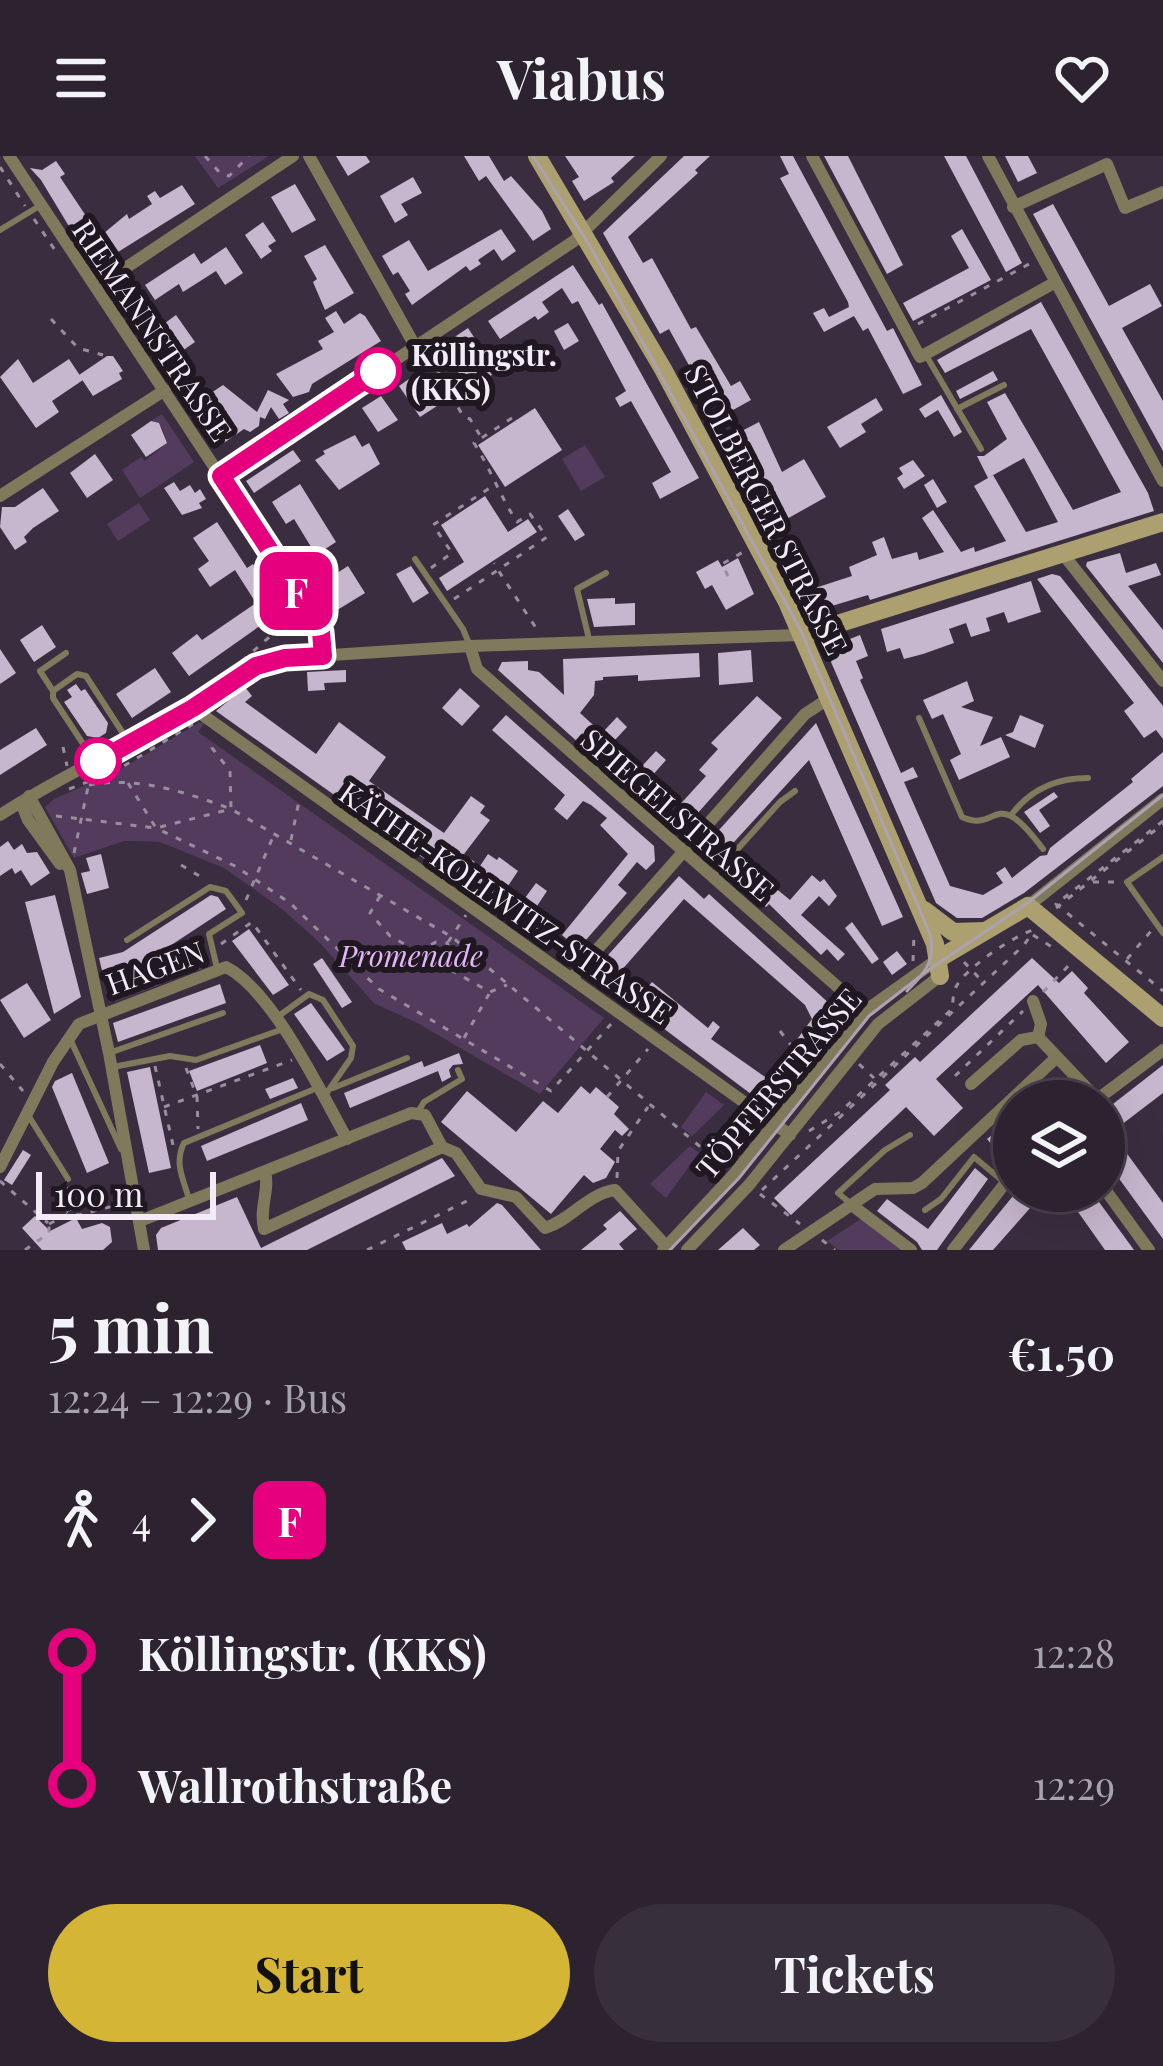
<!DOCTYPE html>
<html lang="en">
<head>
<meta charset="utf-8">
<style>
	body { margin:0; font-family:"Playfair Display",serif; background:#382f3c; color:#f1f3f6; height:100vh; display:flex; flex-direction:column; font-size:45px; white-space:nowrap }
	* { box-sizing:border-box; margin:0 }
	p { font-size:39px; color:#a6a4ab }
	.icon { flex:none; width:66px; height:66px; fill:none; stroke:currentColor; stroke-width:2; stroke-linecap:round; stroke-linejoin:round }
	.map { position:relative; height:1094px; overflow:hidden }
	.drawer { display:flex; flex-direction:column; background:#2c2230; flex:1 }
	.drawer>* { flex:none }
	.badge { padding:0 24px; border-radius:18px; font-size:42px; line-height:78px }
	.buttons { position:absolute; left:993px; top:924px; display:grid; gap:24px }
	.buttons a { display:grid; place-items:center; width:132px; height:132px; border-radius:50%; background:#2c2230; box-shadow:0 12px 48px #0002,0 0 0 3px #483f4c; font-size:60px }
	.scale { position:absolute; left:36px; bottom:30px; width:180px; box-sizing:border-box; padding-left:12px; border:6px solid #f3ebf7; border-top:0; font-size:33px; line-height:42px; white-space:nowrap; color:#f3ebf7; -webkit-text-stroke:9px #1f1821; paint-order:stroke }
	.map>.badge { position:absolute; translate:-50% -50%; box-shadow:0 0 0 6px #fff }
	.legs { display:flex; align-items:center; gap:18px; height:132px; padding:0 48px; font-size:39px }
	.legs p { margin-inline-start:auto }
	.summary { display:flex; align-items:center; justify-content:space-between; height:204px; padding:0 48px }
	h1 { font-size:66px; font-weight:700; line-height:90px }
	.cta { display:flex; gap:24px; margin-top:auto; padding:24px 48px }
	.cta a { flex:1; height:138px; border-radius:72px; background:#d5b535; color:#111; font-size:48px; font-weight:700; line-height:138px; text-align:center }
	.cta a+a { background:#382f3c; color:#f1f3f6 }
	ul { padding:0 48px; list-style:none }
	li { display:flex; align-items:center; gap:42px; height:132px; font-size:45px }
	li i { display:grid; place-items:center; width:18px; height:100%; margin:0 15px; background:currentColor }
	li i::after { content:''; width:30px; height:30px; margin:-15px; border:9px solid; border-radius:50%; background:#2c2230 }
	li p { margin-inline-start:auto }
	li:first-child i { background:linear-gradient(#0000 50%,currentColor 0) }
	li:last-child i { background:linear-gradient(currentColor 50%,#0000 0) }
	header { display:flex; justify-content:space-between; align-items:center; height:156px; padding:0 48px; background:#2c2230; font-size:54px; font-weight:700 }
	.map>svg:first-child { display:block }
	.green { fill:#533b5d }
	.building { fill:#c7b7ce; fill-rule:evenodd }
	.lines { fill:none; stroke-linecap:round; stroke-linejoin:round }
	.path { stroke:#988e9d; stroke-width:3; stroke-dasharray:6 9; stroke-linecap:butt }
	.lane { stroke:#81795b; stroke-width:6 }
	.street { stroke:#81795b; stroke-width:12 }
	.secondary { stroke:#ada070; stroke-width:18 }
	.tram { stroke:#aca2b1; stroke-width:3 }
	.line-1-casing { stroke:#fff; stroke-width:27 }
	.line-1 { stroke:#e6007e; stroke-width:18 }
	.stop-1-dot { fill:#fff; stroke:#e6007e; stroke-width:6 }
	.labels { text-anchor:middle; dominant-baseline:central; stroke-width:12; stroke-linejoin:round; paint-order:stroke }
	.street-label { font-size:30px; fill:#f3ebf7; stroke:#1f1821 }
	.stop-label { font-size:30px; font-weight:bold; fill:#f3ebf7; stroke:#1f1821; text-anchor:start }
	.park-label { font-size:30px; font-style:italic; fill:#e4b5f6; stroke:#1f1821 }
</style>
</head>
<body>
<header><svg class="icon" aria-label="menu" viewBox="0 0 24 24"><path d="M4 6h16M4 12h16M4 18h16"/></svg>Viabus<svg class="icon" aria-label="heart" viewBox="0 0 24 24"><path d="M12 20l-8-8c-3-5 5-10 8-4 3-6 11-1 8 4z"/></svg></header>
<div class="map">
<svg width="1163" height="1094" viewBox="0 0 1163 1094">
	<rect width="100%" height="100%" fill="#3b2d40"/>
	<g class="green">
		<polygon points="195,0 269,0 218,32"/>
		<polygon points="162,258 194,306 140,342 122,314 141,301 145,305 167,287 162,271 151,265"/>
		<polygon points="585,289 605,321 581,335 562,303"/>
		<polygon points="139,347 150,364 118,385 107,368"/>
		<polygon points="200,566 204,568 198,576 604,862 540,938 419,868 374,847 319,786 282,753 224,712 160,686 138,685 124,685 74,702 45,651 54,643 116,616"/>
		<polygon points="198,787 202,813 115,846 113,838"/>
		<polygon points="706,936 724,949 692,980 681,971"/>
		<polygon points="690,990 699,997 666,1042 650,1028"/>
		<polygon points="861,1063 902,1094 839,1094 827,1085"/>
	</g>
	<g class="building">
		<polygon points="336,0 366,0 370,6 348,20"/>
		<polygon points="464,0 489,0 504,25 511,20 542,55 551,73 533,85 486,20 479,25"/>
		<polygon points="565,0 635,0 611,22 614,26 584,45 572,25 579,21"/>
		<polygon points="684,0 710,0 695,14 698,17 628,81 643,107 652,102 691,173 696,171 731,230 740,225 751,244 724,259 708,229 702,233 669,173 660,178 603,77"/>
		<polygon points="780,0 793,0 887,175 893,172 922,229 903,238 868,172 863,175 854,160 824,176 813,157 824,152 829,161 849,151 848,146 780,22 789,18"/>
		<polygon points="824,0 848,0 903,109 887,118"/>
		<polygon points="944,0 966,0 1022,107 1006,116"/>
		<polygon points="1005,0 1028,0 1037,17 1018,26"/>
		<polygon points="56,5 65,18 60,21 90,66 73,77 41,24 30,12 42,14"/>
		<polygon points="413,21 422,37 401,48 408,59 395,67 380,40"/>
		<polygon points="295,28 316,64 292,77 271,41"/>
		<polygon points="182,29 195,48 118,96 104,77 127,58 129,63 152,48 147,40 155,35 160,42"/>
		<polygon points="1053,48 1109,150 1150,128 1162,150 1122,172 1163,245 1163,295 1033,58"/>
		<polygon points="263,66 276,85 268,90 272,95 261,103 245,79"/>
		<polygon points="501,73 516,95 502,105 494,93 478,104 481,108 470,115 466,110 412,149 405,138 410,135 398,116 393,119 382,100 409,84 428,115"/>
		<polygon points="962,73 991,124 913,165 903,147 969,112 951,80"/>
		<polygon points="325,89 354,137 325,154 313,126 317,123 304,100"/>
		<polygon points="226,91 243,117 225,129 216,115 183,136 179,128 155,144 145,129 194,97 201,108"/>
		<polygon points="573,109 599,149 602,147 699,322 660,343 652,327 671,316 631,245 620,251 615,242 626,235 578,145 572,148 562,132 542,146 549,156 538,164 535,160 500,183 488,165"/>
		<path d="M1041,146l107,191 6,18 -284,89 -2,-5 -46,14 -7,-21 37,-12 -3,-9 28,-12 -5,-13 12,-5 8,22 25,-7 2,8 25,-8 -22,-34 11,-8 28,42 13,-5 1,5 31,-11 -32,-55 14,-8 -11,-22h7l23,-17 -20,-37 18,-9 68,117 48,-18 -90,-163 -86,44 -8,-13zM1024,302l34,64 -32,10 -33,-57 -5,3z"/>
		<polygon points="336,155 344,168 360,157 365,160 381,185 312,228 309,236 293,241 276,218 323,193 318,185 334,176 325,162"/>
		<polygon points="176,159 195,186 169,204 150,178"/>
		<polygon points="568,167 579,185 564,194 554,175"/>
		<polygon points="468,172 485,198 492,194 499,205 488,212 493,218 468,235 444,188"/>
		<polygon points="107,200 113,200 123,215 119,217 122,223 93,240 79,219"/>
		<polygon points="18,203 33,227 69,203 83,224 52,245 59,256 36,272 0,221"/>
		<polygon points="993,215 998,224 960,243 956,235"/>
		<polygon points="419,216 440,248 420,261 399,230"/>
		<polygon points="223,229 257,256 268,234 289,244 283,248 289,257 279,263 271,251 265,263 260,261 259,270 250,276 244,273 218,291 193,255 198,252 193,245 200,237 208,239"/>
		<polygon points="941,239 962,276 954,281 938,254 925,262 919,253"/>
		<polygon points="381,240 398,264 378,276 362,252"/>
		<polygon points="876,242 883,254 861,268 866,276 840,292 827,271"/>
		<polygon points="535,252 562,294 505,331 478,289"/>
		<polygon points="151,265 159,267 167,287 146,301 131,279"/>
		<polygon points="759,266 782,316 804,303 826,341 769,373 756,348 768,342 736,278"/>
		<polygon points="355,279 362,291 369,287 380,308 339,334 315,304 325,298 323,295"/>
		<polygon points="293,294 301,305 254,337 246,325"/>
		<polygon points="95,298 113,324 87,342 70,317"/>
		<polygon points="913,304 925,320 904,333 897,322 903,318 899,312"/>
		<polygon points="933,323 947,346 937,352 924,329"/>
		<polygon points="174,326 180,335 190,329 195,337 200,333 206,343 199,347 202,352 182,359 164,332"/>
		<polygon points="300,328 336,386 316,399 294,363 286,368 272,346"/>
		<polygon points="43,332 59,355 33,372 24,381 27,386 15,394 0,371 2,351 15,351"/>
		<polygon points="485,340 508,376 528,363 537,376 447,435 439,422 464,406 441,369"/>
		<polygon points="568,353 585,379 575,385 558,360"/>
		<polygon points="217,366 247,412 253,408 281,455 189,520 172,497 197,478 202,484 256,447 235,414 210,431 198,413 209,405 193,382"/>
		<polygon points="1120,397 1126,417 1156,407 1161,419 1128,430 1163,474 1163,507 1086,410 1087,406"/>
		<polygon points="738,402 754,438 726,454 712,429 705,433 696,416 718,404 722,411"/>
		<polygon points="348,410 365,437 334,456 317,430"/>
		<polygon points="411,410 429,437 413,447 396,418"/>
		<polygon points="1052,418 1060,420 1163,550 1163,583 1156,574 1144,582 1124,555 1134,547 1037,423"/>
		<polygon points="1031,425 1041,456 1008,467 1004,456 986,462 990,475 971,481 966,467 949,473 954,487 923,498 904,503 900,492 887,496 881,473"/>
		<polygon points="615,442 615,448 635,447 635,469 594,471 587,443"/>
		<polygon points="42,469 56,491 34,506 20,484"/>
		<polygon points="860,479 868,500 856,505 863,522 860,524 901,617 913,611 918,621 904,626 950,730 983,739 1003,727 996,717 1005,711 1012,722 1040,700 1047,699 1050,692 1133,626 1131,623 1163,596 1163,630 1024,737 982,762 957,762 936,747 831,506 832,490"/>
		<polygon points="0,493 16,517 0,528"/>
		<polygon points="751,494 753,526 719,529 718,497"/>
		<polygon points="699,497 700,521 638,525 638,519 603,521 603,524 595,525 594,539 580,557 602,577 617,561 627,571 614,585 642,610 656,595 666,604 651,621 658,628 643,645 498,514 502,506 528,505 528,514 539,516 564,539 563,503"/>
		<polygon points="155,512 171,536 132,562 116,538"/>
		<polygon points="346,514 346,526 324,527 325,534 308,535 307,516"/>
		<polygon points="967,525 974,545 961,551 993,561 980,590 1001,581 1010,601 959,624 950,604 961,598 943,558 932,563 923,544"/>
		<polygon points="76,528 81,535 85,533 108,567 106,577 98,582 87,580 64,546 72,541 67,534"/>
		<polygon points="245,531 252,540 245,546 316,598 339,566 386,601 369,625 444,677 471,640 485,650 480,657 490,664 464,698 480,710 488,698 497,704 499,701 518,715 508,730 525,742 536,727 547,735 535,753 556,768 543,787 480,742 483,739 466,727 464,731 453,723 455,720 426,704 216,555"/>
		<polygon points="460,532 480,550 462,570 442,552"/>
		<polygon points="757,540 782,562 689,667 675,654 706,620 699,614 718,593 711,587"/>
		<polygon points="506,559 654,690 655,705 646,714 637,706 618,729 627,737 578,793 562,779 628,698 600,669 607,662 591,649 583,645 567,664 554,653 565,639 492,574"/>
		<polygon points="1020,559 1044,569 1035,592 1005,579 1013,576"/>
		<polygon points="816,567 903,761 882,770 809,604 724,697 709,685"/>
		<polygon points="36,572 47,589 0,619 0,594"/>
		<polygon points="1054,636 1058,641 1039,654 1050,670 1040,677 1024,656"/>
		<polygon points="8,685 14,694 22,688 27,697 37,696 50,717 31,730 21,714 15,718 12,712 0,720 0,691"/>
		<polygon points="101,698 109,732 87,738 81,717 90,715 86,702"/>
		<polygon points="750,711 790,744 812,719 820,726 824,723 837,740 829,750 819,740 801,759 845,798 838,805 827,793 821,799 769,748 766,751 750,738 737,725"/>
		<path d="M679,720l25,23 5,-5 134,122 -72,93 -180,-135zM684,743l121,106 7,14 -44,60 -57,-40 9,-12 -7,-6 -5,7 -56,-46 -8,10 -24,-20z"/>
		<polygon points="55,739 81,841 54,858 25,746"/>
		<polygon points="211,739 218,741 226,753 112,828 105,827 99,802 123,796"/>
		<polygon points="852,766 879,803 872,808 845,772"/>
		<polygon points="249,773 289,829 273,839 232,785"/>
		<polygon points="897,795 907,808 892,819 883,806"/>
		<polygon points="322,802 352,846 342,852 313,808"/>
		<polygon points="1032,802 1059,827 1072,815 1088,832 1084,837 1129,886 1106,907 1038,829 936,923 963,952 934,980 906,951 791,1059 774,1042 890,934 885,929 915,901 920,906"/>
		<polygon points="27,827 51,864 24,882 0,844"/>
		<polygon points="220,828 226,847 118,886 113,867"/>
		<polygon points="311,847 345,894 327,905 294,858"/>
		<polygon points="260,889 267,907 197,935 189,915"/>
		<polygon points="459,897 463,908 453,909 449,914 451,921 442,926 438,915 350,952 344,937 422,905 424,911"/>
		<polygon points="1163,909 1163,937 1104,982 1104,955"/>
		<polygon points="150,911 171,1012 149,1017 127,916"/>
		<polygon points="72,917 109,1007 87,1017 52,931 55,925"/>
		<polygon points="293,922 298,932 270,943 265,933"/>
		<polygon points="581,930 590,938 596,931 619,951 614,958 629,973 622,980 615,974 600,993 615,1006 606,1022 593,1027 584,1019 551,1058 441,966 467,935 516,976 543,945 558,957"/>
		<polygon points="301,947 308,964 207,1005 201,990"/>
		<polygon points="1014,961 1014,996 1005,1004 987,983"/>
		<polygon points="1120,988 1163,1047 1163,1083 1104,1002"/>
		<polygon points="23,994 31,999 12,1029 4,1024"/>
		<polygon points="442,1002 455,1020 307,1094 158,1094 156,1079 161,1072 237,1041 261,1092"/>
		<polygon points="975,1012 988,1023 937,1094 922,1094 917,1086 877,1055 887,1043 928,1073"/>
		<polygon points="68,1031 78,1050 67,1057 56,1038"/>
		<polygon points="1017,1035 1045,1035 993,1094 969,1094"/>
		<polygon points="1086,1035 1091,1035 1134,1094 1105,1094 1071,1046"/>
		<polygon points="497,1047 502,1049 541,1094 406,1094 402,1086 442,1067 447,1078 467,1068 469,1071"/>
		<polygon points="620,1055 637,1073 619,1088 624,1094 581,1094 607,1073 603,1069"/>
		<polygon points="35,1060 50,1075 76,1062 82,1073 102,1067 110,1071 112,1086 103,1094 42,1094 22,1072"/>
		<polygon points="743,1072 760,1089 754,1094 718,1094"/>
	</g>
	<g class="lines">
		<g class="path">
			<polyline points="205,0 220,17 229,20 249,0"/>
			<polyline points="0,11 25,50"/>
			<polyline points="34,63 59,100"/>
			<polyline points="51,163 78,192 103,199"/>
			<polyline points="918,168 1031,107"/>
			<polyline points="429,199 463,260 470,263 481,281"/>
			<path d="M512,262l-38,25c17,27 26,53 43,79l13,-8 17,23 -49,33 42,64"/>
			<polyline points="431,412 452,397 433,369 496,328"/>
			<polyline points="728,420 722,408 745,395"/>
			<polyline points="454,443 498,414 494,407"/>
			<polyline points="242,505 298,456"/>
			<polyline points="63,591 67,610"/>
			<polyline points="128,627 156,672 235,710 290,747 379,833 551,935 611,868"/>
			<path d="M89,629c47,-9 97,7 142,24l221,128 271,229"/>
			<polyline points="69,633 114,616 193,568"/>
			<polyline points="56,660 156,672 231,653 230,615 212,592 214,583"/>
			<polyline points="1163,665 1056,748 1163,835"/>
			<polyline points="291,684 300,640"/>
			<polyline points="74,697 88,631"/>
			<polyline points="181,709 206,724"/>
			<polyline points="1093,726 1120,726"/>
			<polyline points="380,740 370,757 390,780 490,836 507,829"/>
			<polyline points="246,744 275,676"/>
			<polyline points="1056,752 1163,668"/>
			<polyline points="1033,779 1055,793"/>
			<polyline points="448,786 466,759"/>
			<polyline points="221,788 252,766 301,834"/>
			<polyline points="425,800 425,792 436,786 447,787 455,803 451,815"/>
			<polyline points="1127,803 1152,774"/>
			<polyline points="913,805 914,779"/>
			<polyline points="964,806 982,825"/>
			<polyline points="1043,836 1074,804"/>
			<polyline points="107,838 202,782"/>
			<polyline points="780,875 793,892"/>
			<polyline points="464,882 489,838"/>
			<polyline points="0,908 23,935"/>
			<polyline points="859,908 874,922"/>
			<polyline points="155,910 173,989"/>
			<polyline points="186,912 197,941 198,973"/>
			<polyline points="955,920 1023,855"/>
			<polyline points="607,941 648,893"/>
			<polyline points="164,951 292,904"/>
			<path d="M809,975l31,-19 112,-103c1,-7 1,-14 3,-20 7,-19 59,-53 78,-59"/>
			<polyline points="617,1022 618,995 648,951"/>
			<polyline points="0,1025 48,1067"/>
			<polyline points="762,1034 1024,789 1033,776"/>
			<polyline points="760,1038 800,1068"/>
			<polyline points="49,1068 70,1057 79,1059 121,1048"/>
			<polyline points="822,1084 835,1094"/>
			<polyline points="25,1094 49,1077 49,1070"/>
			<polyline points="367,1094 473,1042"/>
		</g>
		<g class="lane">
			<polyline points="0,74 41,49"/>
			<polyline points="927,201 981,293"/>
			<polyline points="957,253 1004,229"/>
			<polyline points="415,403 463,473 470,490"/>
			<polyline points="589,483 577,433 606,417"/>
			<polyline points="53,535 40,515 66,497"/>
			<path d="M919,562l43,99c38,17 31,-35 81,32"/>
			<polyline points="93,603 53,542 53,535 77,518 86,520 128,585"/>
			<path d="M1012,658c19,-25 46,-36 76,-36"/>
			<polyline points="1163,701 1127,726 1163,777"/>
			<polyline points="715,718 780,646 795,635"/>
			<polyline points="127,784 210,731 226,735 242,757 209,778 217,812"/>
			<polyline points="276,862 309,838 323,844 353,890 351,902 326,938"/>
			<polyline points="71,885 121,993"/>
			<polyline points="109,897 223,857"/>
			<polyline points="113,911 170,900 196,904 283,873"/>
			<polyline points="333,932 407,902"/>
			<polyline points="1043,945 1056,934 1066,945"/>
			<polyline points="418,956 424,946 462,923 458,914"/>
			<polyline points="28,959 68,1023"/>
			<path d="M189,1043c-6,-21 -15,-36 -5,-56l133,-55"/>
			<polyline points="850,1047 838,1037 885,994 910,979"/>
			<polyline points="925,1054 941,1043 974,1001 1004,1026"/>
		</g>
		<g class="street">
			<polyline points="9,0 316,465 321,475 323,500"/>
			<polyline points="309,0 415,190"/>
			<polyline points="812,0 920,201 1054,127"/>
			<polyline points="988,0 1163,325"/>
			<polyline points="1013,51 1107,8 1125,52 1163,36"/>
			<polyline points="97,131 293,0"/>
			<polyline points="221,320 574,85 661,0"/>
			<polyline points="0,340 165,234"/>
			<polyline points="1063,398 1163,525"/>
			<polyline points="470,490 477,513 865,855"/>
			<polyline points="193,552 790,979"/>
			<polyline points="29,640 70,714 109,897 144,1094"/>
			<polyline points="21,646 28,664 60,708"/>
			<path d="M0,659c61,-39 125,-68 188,-104 33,-19 59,-43 97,-53l185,-12 332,-11"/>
			<polyline points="1028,750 1163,643"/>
			<polyline points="572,822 805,558 828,543"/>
			<polyline points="1033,845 1041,868 1038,881 1097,943"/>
			<polyline points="971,928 1021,884 1038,881"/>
			<polyline points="1095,945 1163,894"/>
			<path d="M442,991l14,6 25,36 35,8 29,31c26,-8 42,-34 70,-38l52,57"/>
			<path d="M0,1011l53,-105 26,-38 147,-57c47,24 94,124 121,172"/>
			<polyline points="1104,1032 1149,1094"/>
			<polyline points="853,1050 911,1094"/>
			<path d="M140,1065l271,-108 14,2 17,32 -178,82c-5,-23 6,-39 1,-57"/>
			<polyline points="663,1094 734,1018 865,855 938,803"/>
			<polyline points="687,1094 749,1029 878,868 940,820"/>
			<polyline points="784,1094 875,1033 913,1032 922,1027 1057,901"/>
			<polyline points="953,1094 1014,1016"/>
		</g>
		<g class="secondary">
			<polyline points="537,0 663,213 787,446 935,788 940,820"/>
			<polyline points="802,479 1163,366"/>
			<polyline points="924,754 953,776 984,775"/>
			<polyline points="938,803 1028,750 1163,862"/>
		</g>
		<g class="tram">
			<path d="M533,0l57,90 210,383 130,305c6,27 -5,39 -23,57"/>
			<polyline points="670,1094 739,1022 869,860 927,815 1026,748 1163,639"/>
		</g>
	</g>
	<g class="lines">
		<g class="line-1-casing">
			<polyline id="line-1" points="98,605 193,552 256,510 285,502 323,500 321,476 316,465 221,320 378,215"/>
		</g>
		<use href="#line-1" class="line-1"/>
	</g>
	<g class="stop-1-dot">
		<circle cx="378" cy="215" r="21"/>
		<circle cx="98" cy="605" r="21"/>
	</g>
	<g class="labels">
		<g class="street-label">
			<text transform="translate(153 174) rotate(56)">RIEMANNSTRASSE</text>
			<text transform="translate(767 353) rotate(63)">STOLBERGER STRASSE</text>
			<text transform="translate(678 658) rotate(41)">SPIEGELSTRASSE</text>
			<text transform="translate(506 746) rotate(35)">KÄTHE-KOLLWITZ-STRASSE</text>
			<text transform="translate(155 811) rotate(-20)">HAGEN</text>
			<text transform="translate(778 927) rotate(-50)">TÖPFERSTRASSE</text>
		</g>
		<g class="stop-label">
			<text x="411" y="198">Köllingstr.<tspan x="411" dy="34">(KKS)</tspan></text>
		</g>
		<g class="park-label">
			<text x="411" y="799">Promenade</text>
		</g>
	</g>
</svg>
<div class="buttons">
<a><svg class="icon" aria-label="layers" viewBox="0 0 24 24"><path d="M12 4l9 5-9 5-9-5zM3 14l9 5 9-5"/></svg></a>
</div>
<div class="scale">100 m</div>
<b class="badge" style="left:296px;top:435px;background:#e6007e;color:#fff">F</b>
</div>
<section class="drawer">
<div class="summary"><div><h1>5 min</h1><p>12:24 – 12:29 · Bus</p></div><b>€1.50</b></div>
<div class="legs"><svg class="icon" aria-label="walk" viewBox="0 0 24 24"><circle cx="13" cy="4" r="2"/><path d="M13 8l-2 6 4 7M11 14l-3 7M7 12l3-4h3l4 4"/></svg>4<svg class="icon" aria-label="forward" viewBox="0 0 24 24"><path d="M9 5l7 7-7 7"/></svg><b class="badge" style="background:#e6007e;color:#fff">F</b></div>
<ul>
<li><i style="color:#e6007e"></i><b>Köllingstr. (KKS)</b><p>12:28</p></li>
<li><i style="color:#e6007e"></i><b>Wallrothstraße</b><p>12:29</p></li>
</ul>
<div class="cta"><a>Start</a><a>Tickets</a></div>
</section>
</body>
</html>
